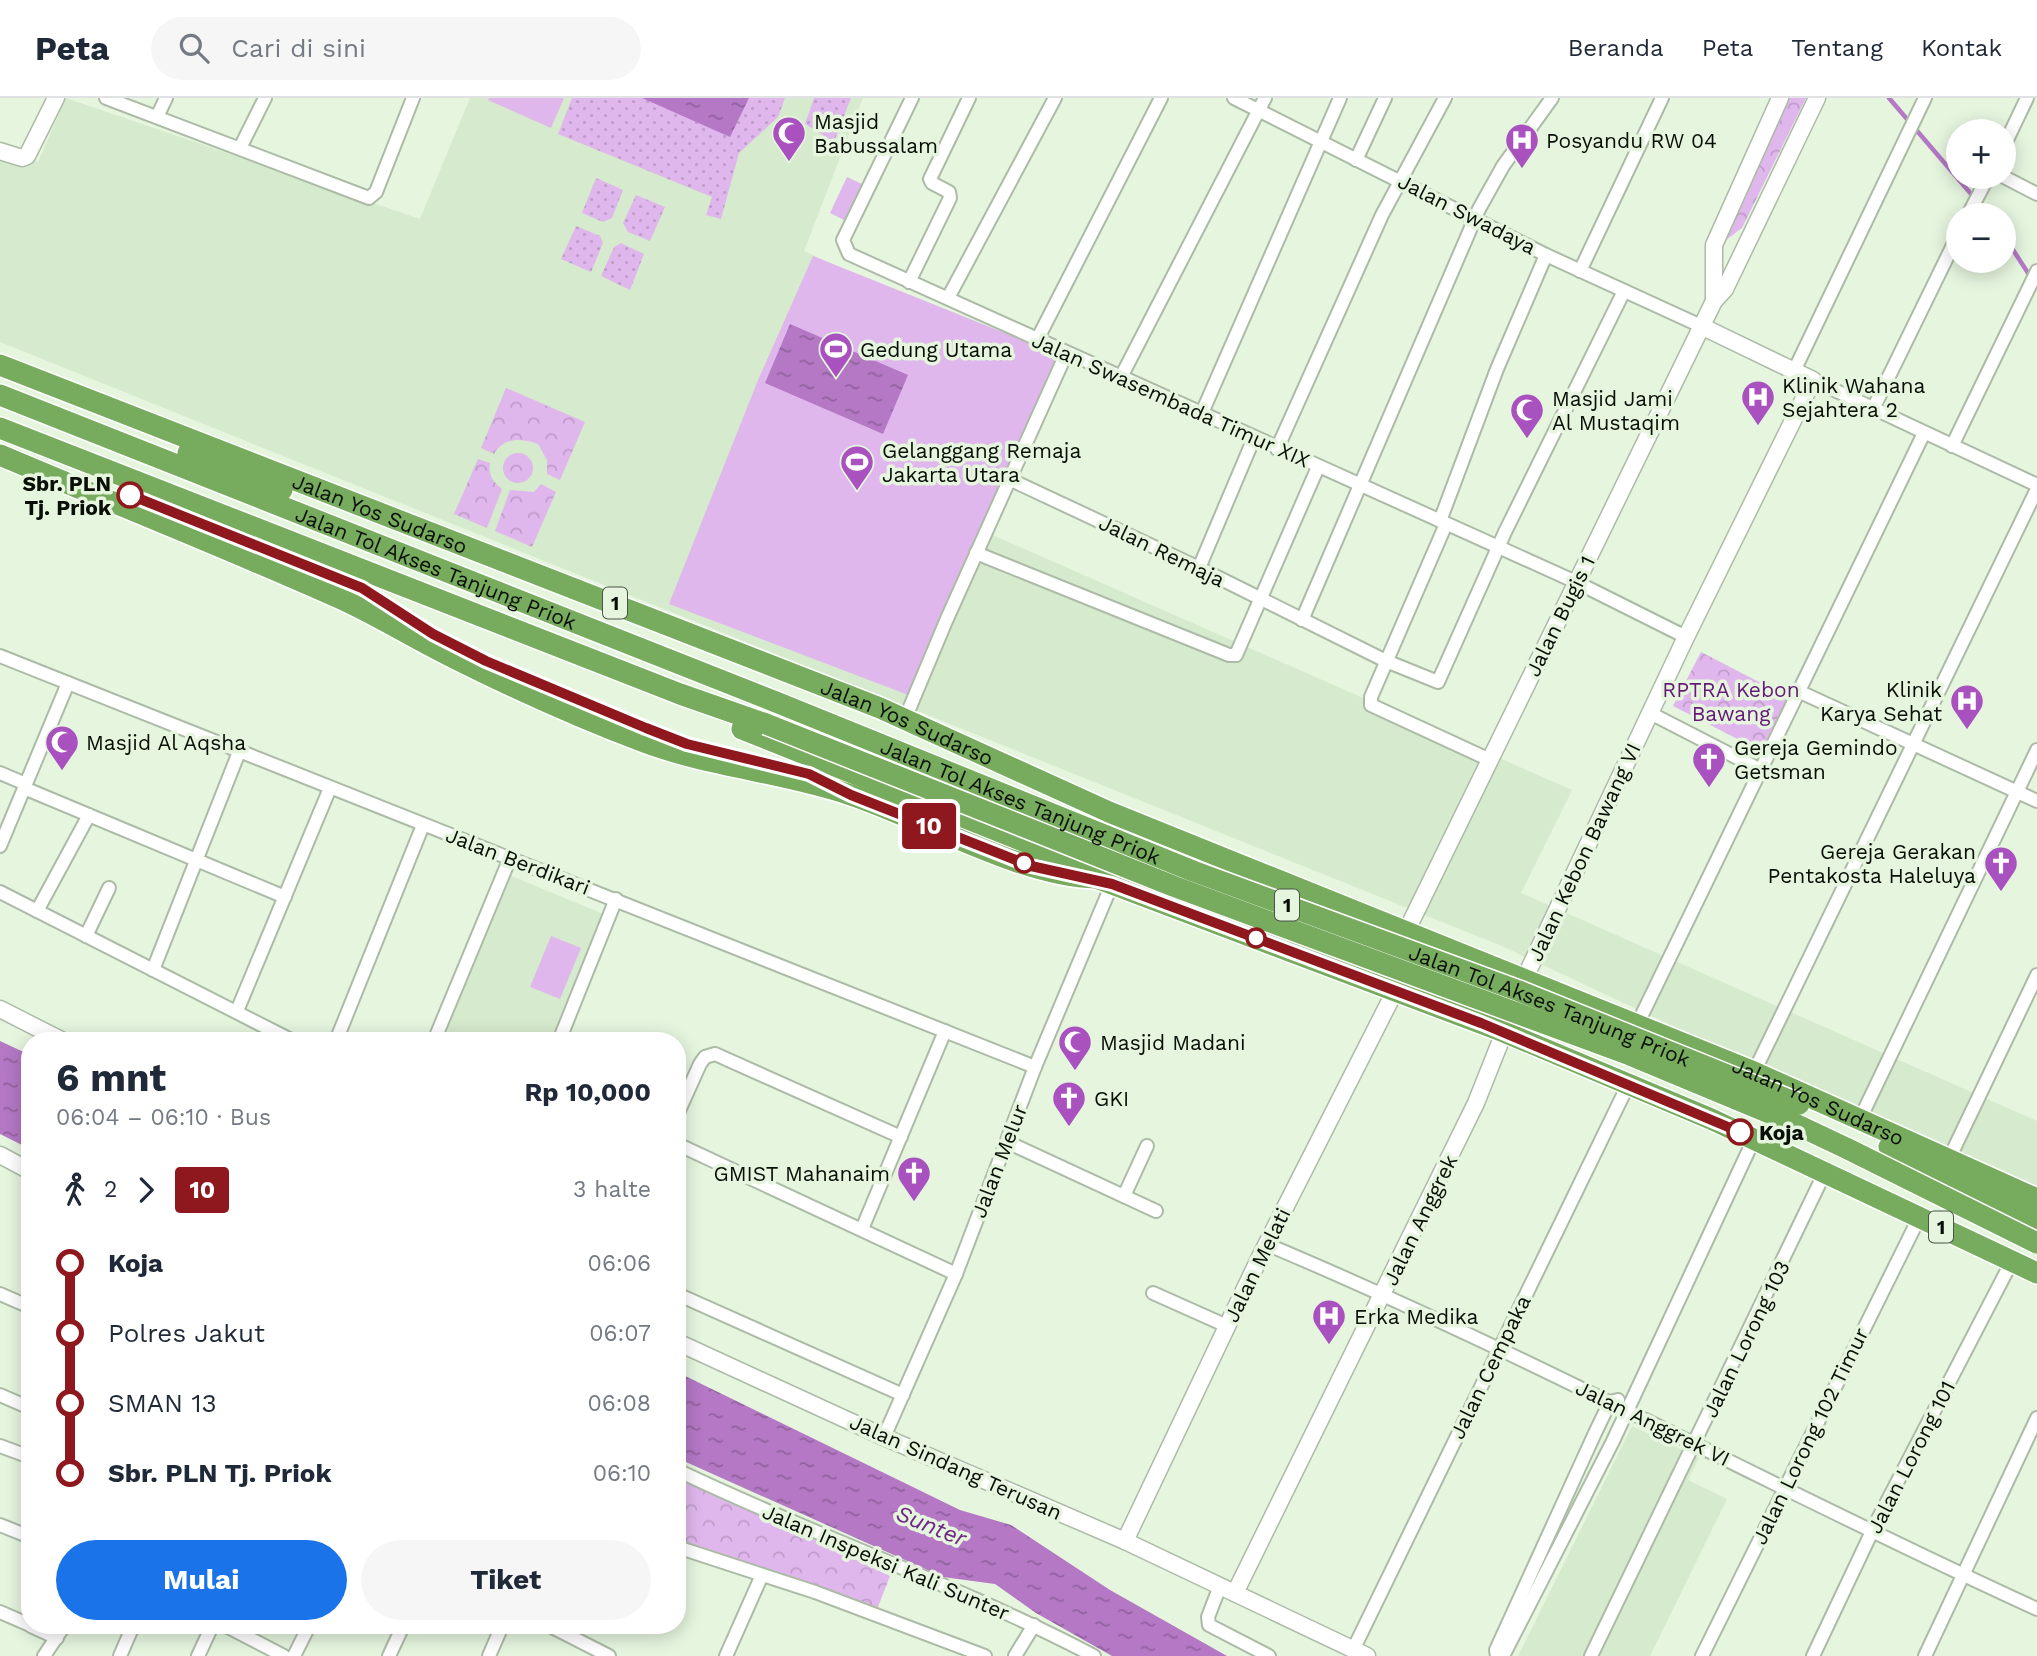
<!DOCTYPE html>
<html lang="id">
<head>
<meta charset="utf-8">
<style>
	body { margin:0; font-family:"Work Sans",sans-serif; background:#f6f6f7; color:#1f2937; height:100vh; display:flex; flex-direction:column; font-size:26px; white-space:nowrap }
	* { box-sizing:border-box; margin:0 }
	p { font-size:23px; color:#747a83 }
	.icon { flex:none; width:38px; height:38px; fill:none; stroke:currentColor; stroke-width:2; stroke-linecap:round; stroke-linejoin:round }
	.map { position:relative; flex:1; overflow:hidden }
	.sheet { position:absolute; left:21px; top:934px; width:665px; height:602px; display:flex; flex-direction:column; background:#fff; border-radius:28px; box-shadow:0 4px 18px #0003 }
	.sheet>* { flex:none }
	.badge { padding:0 14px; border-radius:5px; font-size:24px; line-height:46px }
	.buttons { position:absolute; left:1946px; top:21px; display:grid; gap:14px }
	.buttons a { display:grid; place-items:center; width:70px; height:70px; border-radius:50%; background:#fff; box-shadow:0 4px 18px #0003; font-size:35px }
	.map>.badge { position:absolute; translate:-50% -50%; box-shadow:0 0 0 4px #fff }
	.legs { display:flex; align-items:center; gap:10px; height:77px; padding:0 35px; font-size:23px }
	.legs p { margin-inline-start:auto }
	.headline { display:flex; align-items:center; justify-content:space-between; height:119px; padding:0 35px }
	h1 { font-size:38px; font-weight:700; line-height:52px }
	.cta { display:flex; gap:14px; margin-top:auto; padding:14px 35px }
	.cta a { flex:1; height:80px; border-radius:42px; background:#1a73e8; color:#fff; font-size:28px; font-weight:700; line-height:80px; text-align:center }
	.cta a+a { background:#f6f6f7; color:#1f2937 }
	ul { padding:0 35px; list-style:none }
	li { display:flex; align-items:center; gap:24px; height:70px; font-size:26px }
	li i { display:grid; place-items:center; width:10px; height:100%; margin:0 9px; background:currentColor }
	li i::after { content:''; width:18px; height:18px; margin:-9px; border:5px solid; border-radius:50%; background:#fff }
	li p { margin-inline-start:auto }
	li:first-child i { background:linear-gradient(#0000 50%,currentColor 0) }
	li:last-child i { background:linear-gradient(currentColor 50%,#0000 0) }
	header { display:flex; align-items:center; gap:42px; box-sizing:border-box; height:98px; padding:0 35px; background:#fff; border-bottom:2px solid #e0e1e3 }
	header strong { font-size:33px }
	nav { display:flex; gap:38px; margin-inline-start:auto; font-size:24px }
	.search { width:490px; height:63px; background:#f6f6f7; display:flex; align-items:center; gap:18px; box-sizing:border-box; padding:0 24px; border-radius:38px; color:#747a83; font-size:26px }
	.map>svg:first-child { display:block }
	.built { fill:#d6eacd }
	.grass { fill:url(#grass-dots) }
	.park { fill:url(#park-crowns) }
	.garden { fill:#e0b7ec }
	.water { fill:url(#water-ripples) }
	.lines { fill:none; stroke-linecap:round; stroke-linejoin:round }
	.stream { stroke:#b478c5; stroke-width:4.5 }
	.street-casing { stroke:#acbba6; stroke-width:16 }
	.secondary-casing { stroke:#acbba6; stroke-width:19 }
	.highway-casing { stroke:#fff; stroke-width:24 }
	.street { stroke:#fff; stroke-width:12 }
	.secondary { stroke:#fff; stroke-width:16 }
	.highway { stroke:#77ab5d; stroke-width:21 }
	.highway-bridge-casing { stroke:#fff; stroke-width:24; stroke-linecap:butt }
	.highway-bridge { stroke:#77ab5d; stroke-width:21 }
	.line-1-casing { stroke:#fff; stroke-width:16 }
	.line-1 { stroke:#8e181e; stroke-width:10 }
	.stop-1-dot { fill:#fff; stroke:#8e181e; stroke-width:3.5 }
	.labels { text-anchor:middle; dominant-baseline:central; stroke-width:7; stroke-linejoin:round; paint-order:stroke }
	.shield { fill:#e5f5de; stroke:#4b5348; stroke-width:2 }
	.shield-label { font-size:19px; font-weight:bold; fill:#090e07 }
	.poi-label { font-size:21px; fill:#090e07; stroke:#e5f5de; text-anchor:start }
	.street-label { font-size:21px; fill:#090e07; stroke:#e5f5de }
	.stop-label { font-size:21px; font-weight:bold; fill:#090e07; stroke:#e5f5de; text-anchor:end }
	.park-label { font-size:21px; fill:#641977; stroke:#e5f5de }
	.water-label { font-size:23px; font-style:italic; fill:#702783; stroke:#e5f5de }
</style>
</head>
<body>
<header>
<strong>Peta</strong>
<div class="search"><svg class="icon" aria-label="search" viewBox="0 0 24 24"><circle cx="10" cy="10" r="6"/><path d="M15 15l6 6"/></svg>Cari di sini</div>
<nav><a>Beranda</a><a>Peta</a><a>Tentang</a><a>Kontak</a></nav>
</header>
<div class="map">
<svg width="2037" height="1558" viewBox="0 0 2037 1558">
	<defs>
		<pattern id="grass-dots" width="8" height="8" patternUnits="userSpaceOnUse" patternTransform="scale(1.75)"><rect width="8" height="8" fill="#e0b7ec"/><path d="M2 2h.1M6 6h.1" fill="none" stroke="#bf9cc9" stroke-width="1.8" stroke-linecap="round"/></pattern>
		<pattern id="park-crowns" width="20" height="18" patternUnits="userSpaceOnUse" patternTransform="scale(1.75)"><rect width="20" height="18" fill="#e0b7ec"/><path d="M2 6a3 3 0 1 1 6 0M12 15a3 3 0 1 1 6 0" fill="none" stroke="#bf9cc9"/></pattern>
		<pattern id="water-ripples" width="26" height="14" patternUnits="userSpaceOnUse" patternTransform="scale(1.75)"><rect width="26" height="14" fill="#b478c5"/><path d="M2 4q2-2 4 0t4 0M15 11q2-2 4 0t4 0" fill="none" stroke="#91619e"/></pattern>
	</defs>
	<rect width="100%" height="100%" fill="#e5f5de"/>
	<g class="built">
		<polygon points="66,0 420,121 470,0 863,0 804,153 1043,262 972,428 1572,692 1521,795 2037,1023 2037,1098 1502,848 0,244 0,51 38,64"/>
		<polygon points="509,777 608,818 555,943 443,943"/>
		<polygon points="1632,1328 1699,1360 1688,1382 1727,1401 1650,1558 1518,1558"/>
	</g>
	<g class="grass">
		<polygon points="572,0 785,0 778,19 739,55 721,121 706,117 712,99 558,36"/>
		<polygon points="814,0 851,0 834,44 805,26"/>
		<polygon points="596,80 623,92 612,120 603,124 582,115"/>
		<polygon points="636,97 665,109 650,143 628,134 623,125"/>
		<polygon points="576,128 600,138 603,145 591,174 561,161"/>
		<polygon points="621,145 644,156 630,192 601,178 614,149"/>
	</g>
	<g class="park">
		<polygon points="1789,0 1806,0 1742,130 1726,142"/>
		<path d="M506,290l79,34 -25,58 -13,-6v-14l-9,-16c-17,-6 -34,-7 -44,10l-13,-6z"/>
		<circle cx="518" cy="370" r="15"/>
		<path d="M478,361l12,4c-2,12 3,19 12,26l-15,39 -33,-14z"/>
		<polygon points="541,386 556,394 532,449 495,433 510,392 534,394"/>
		<polygon points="1701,554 1788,599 1761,653 1673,608"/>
		<polygon points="677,1376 890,1478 876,1514 677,1446"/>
	</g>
	<g class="garden">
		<polygon points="489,0 564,0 551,30 488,2"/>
		<polygon points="847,79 864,87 846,123 830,115"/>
		<polygon points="813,158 1060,257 911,598 669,506 758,282"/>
		<polygon points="551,838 581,850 560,901 530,889"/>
	</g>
	<g class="water">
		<polygon points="642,0 749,0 730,39"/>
		<polygon points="790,226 908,277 883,336 765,285"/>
		<polygon points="0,943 30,957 30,1051 0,1036"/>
		<polygon points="677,1274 960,1412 1011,1427 1110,1492 1227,1558 1112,1558 1036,1515 995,1486 943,1479 677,1360"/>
	</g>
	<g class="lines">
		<g class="stream">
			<polyline points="1889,0 1989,117"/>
			<polyline points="2004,138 2030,178"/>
		</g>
		<g class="street-casing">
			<g id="street">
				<polyline points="106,0 369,100 376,94 413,0"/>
				<polyline points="912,0 843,142 849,156 1576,484 1686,539"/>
				<polyline points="1234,0 1546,157 1701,228"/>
				<polyline points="157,19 166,0"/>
				<polyline points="2004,48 2027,0"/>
				<polyline points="240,50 265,0"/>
				<polyline points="1356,62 1385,0"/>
				<polyline points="2004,79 2037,96"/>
				<polyline points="1968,117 1988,79"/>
				<polyline points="1580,173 1662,0"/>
				<polyline points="909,184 950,100 949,94 932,85 930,81 969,0"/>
				<polyline points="948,200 1055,0"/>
				<polyline points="1037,242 1161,0"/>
				<polyline points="1794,273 1925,0"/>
				<polyline points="1120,281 1265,0"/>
				<polyline points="1813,282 2037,387"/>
				<polyline points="1873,311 1958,137"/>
				<polyline points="1201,317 1340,0"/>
				<polyline points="1952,348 2037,173"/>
				<polyline points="1277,351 1382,117 1445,0"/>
				<polyline points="1009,381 1199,470 1386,563 1438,584 1505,434 1624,193"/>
				<polyline points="1440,423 1497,271 1546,157"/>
				<polyline points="1446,426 1371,599 1371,607 1490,662"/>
				<polyline points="976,455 1229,557 1236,557 1318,369"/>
				<polyline points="1199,470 1254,340"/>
				<polyline points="1302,522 1479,111 1503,68 1552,0"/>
				<polyline points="0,558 1035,969"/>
				<polyline points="1798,593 2037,703"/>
				<polyline points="1650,615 1759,671"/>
				<polyline points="905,621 946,523 1066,256"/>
				<polyline points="0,675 26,686"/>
				<polyline points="24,690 285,799"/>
				<polyline points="0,748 68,585"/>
				<polyline points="0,794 293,943"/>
				<polyline points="37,813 89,717"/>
				<polyline points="86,838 109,790"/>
				<polyline points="153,872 239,654"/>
				<polyline points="237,913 330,690"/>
				<polyline points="1637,927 1924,335"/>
				<polyline points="336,943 423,727"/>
				<polyline points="434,943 510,760"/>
				<polyline points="559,943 616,801"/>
				<polyline points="1754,974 2037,391"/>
				<polyline points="677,1017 700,966 705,959 715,956 901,1039"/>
				<polyline points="1860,1021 2037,652"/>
				<polyline points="1007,1044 1156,1113"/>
				<polyline points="677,1046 956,1176"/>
				<polyline points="1949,1061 2037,877"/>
				<polyline points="1124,1098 1147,1048"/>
				<polyline points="862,1131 945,933"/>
				<path d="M1266,1146c262,110 512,247 771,365"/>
				<polyline points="1153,1195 1227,1228"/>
				<polyline points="0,1196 30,1209"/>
				<polyline points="677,1196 903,1297"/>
				<polyline points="0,1297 30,1310"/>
				<polyline points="884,1339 956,1176 1035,969 1112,786"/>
				<polyline points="0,1348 30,1359"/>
				<path d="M677,1372c137,66 282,115 417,186"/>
				<polyline points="0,1427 30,1439"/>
				<polyline points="677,1449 815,1494 985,1558"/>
				<polyline points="1220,1488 1208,1519 1209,1527 1269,1558"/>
				<polyline points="0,1514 30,1527"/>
				<polyline points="31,1528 57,1540"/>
				<polyline points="226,1528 284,1558"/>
				<polyline points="550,1528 609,1558"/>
				<polyline points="1353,1552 1628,987"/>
				<polyline points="44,1558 64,1528"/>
				<polyline points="120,1558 133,1528"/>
				<polyline points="198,1558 212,1528"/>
				<polyline points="294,1558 309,1528"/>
				<polyline points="389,1558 403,1528"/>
				<polyline points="489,1558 502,1528"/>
				<polyline points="726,1558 762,1477"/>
				<polyline points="1015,1558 1034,1527"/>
				<polyline points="1497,1558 1496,1552 1595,1335 1610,1304 1618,1302"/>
				<polyline points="1503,1558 1613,1343 1754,1041"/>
				<polyline points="1591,1558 1825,1074"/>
				<polyline points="1702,1558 1920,1118"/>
				<polyline points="1813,1558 1876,1425 2012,1163"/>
				<polyline points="1925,1558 2037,1320"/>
			</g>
		</g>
		<g class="secondary-casing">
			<g id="secondary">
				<polyline points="0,53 22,60 27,58 56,0"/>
				<polyline points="1714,203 1714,147 1780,0"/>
				<polyline points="1406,834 1714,203 1725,191 1817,0"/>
				<polyline points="0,911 63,943"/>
				<polyline points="0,1057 30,1073"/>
				<polyline points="677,1244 884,1339 1125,1443 1367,1558"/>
				<polyline points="1125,1443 1259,1161 1395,893"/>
				<polyline points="1235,1495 1476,1005 1530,869 1686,539 1813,282 1701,228"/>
			</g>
		</g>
		<g class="highway-casing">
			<g id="highway">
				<path id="s1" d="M0,267l880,343 229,104 645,260 283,127"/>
				<path id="s2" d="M0,297l776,307"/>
				<polyline points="0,330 680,596 766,626"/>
				<polyline points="188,355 282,392"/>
				<path d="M0,357c113,48 227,93 339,143 40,18 76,41 115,60 62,31 126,60 190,84 67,25 139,30 207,53 72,24 171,82 245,83l408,154 207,87 326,154"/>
				<polyline points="742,631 1063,759 1096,780"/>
				<polyline points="1791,1024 1848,1051"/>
				<polyline points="1889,1049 2037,1122"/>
			</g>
		</g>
		<use href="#street" class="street"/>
		<use href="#secondary" class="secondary"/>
		<use href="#highway" class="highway"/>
		<g class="highway-bridge-casing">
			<g id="highway-bridge">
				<path id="s3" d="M776,604l417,169 326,120 280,113"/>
				<polyline points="766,626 1173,788 1630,957 1791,1024"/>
				<polyline points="1848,1051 2037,1145"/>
			</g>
		</g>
		<use href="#highway-bridge" class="highway-bridge"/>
	</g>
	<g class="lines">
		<g class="line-1-casing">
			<polyline id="line-1" points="130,397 362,490 433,536 486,563 646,630 687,646 809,676 851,697 1031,768 1112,786 1481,925 1740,1034"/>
		</g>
		<use href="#line-1" class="line-1"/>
	</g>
	<defs>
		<g id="mosque-pin" transform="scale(1.75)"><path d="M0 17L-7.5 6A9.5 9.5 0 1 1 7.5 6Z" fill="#a851bf" stroke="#e5f5de"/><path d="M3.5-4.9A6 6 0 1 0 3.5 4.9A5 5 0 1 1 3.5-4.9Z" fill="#fff"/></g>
		<g id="hospital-pin" transform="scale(1.75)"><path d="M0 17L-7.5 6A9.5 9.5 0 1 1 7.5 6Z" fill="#a851bf" stroke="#e5f5de"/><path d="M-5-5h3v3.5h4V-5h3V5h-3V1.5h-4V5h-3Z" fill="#fff"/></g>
		<g id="stadium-pin" transform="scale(1.75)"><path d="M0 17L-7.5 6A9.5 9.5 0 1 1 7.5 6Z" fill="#a851bf" stroke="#e5f5de"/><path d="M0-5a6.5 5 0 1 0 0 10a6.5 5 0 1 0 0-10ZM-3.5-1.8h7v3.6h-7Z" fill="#fff"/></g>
		<g id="church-pin" transform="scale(1.75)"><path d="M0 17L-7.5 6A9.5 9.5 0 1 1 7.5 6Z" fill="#a851bf" stroke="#e5f5de"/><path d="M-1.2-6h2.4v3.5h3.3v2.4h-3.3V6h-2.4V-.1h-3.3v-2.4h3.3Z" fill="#fff"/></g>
	</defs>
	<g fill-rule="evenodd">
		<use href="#mosque-pin" x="789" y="35"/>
		<use href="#hospital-pin" x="1522" y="42"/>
		<use href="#stadium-pin" x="836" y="251"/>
		<use href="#hospital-pin" x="1758" y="299"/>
		<use href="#mosque-pin" x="1527" y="312"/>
		<use href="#stadium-pin" x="857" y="364"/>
		<use href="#hospital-pin" x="1967" y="603"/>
		<use href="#mosque-pin" x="62" y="644"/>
		<use href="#church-pin" x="1709" y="661"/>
		<use href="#church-pin" x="2001" y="765"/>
		<use href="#mosque-pin" x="1075" y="944"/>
		<use href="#church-pin" x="1069" y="1000"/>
		<use href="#church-pin" x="914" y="1075"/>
		<use href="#hospital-pin" x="1329" y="1218"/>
	</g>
	<g class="stop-1-dot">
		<circle cx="130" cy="397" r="12"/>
		<circle cx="1024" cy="765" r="9"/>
		<circle cx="1256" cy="840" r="9"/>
		<circle cx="1740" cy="1034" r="12"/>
	</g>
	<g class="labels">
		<g class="shield">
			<rect x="603" y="489.5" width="24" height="31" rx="5"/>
			<rect x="1275" y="791.5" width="24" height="31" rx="5"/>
			<rect x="1929" y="1113.5" width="24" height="31" rx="5"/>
		</g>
		<g class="shield-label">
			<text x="615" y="505">1</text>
			<text x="1287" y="807">1</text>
			<text x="1941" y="1129">1</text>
		</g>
		<g class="poi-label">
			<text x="814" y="23">Masjid<tspan x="814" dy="24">Babussalam</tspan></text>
			<text x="1546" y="42">Posyandu RW 04</text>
			<text x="860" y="251">Gedung Utama</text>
			<text x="1782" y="287">Klinik Wahana<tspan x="1782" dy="24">Sejahtera 2</tspan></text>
			<text x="1552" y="300">Masjid Jami<tspan x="1552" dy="24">Al Mustaqim</tspan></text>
			<text x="882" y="352">Gelanggang Remaja<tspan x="882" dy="24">Jakarta Utara</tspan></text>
			<text x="1942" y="591" text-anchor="end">Klinik<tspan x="1942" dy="24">Karya Sehat</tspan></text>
			<text x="86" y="644">Masjid Al Aqsha</text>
			<text x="1734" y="649">Gereja Gemindo<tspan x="1734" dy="24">Getsman</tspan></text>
			<text x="1976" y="753" text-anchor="end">Gereja Gerakan<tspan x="1976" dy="24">Pentakosta Haleluya</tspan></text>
			<text x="1100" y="944">Masjid Madani</text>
			<text x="1094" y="1000">GKI</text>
			<text x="890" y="1075" text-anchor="end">GMIST Mahanaim</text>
			<text x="1354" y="1218">Erka Medika</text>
		</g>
		<g class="street-label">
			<text transform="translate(1467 116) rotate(27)">Jalan Swadaya</text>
			<text transform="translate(1171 302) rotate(24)">Jalan Swasembada Timur XIX</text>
			<text stroke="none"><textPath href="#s1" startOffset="408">Jalan Yos Sudarso</textPath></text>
			<text transform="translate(1162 453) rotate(26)">Jalan Remaja</text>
			<text stroke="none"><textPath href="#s2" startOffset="469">Jalan Tol Akses Tanjung Priok</textPath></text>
			<text transform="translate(1560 518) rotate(-64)">Jalan Bugis 1</text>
			<text stroke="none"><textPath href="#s1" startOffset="975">Jalan Yos Sudarso</textPath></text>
			<text stroke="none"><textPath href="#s3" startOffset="264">Jalan Tol Akses Tanjung Priok</textPath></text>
			<text transform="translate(1584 754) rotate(-65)">Jalan Kebon Bawang VI</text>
			<text transform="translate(518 763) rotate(21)">Jalan Berdikari</text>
			<text stroke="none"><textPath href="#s3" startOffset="831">Jalan Tol Akses Tanjung Priok</textPath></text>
			<text stroke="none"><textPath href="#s1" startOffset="1962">Jalan Yos Sudarso</textPath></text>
			<text transform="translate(999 1063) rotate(-69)">Jalan Melur</text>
			<text transform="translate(1420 1122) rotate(-64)">Jalan Anggrek</text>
			<text transform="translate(1257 1167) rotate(-64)">Jalan Melati</text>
			<text transform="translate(1746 1241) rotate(-64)">Jalan Lorong 103</text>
			<text transform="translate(1490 1269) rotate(-64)">Jalan Cempaka</text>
			<text transform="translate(1653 1325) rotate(26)">Jalan Anggrek VI</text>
			<text transform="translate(1810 1338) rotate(-64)">Jalan Lorong 102 Timur</text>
			<text transform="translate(1911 1359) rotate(-63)">Jalan Lorong 101</text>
			<text transform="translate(956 1369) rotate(24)">Jalan Sindang Terusan</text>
			<text transform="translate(886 1464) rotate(23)">Jalan Inspeksi Kali Sunter</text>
		</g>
		<g class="stop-label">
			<text x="111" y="385">Sbr. PLN<tspan x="111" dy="24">Tj. Priok</tspan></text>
			<text x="1759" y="1034" text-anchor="start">Koja</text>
		</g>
		<g class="park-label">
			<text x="1731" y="591">RPTRA Kebon<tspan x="1731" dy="24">Bawang</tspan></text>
		</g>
		<g class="water-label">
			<text transform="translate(931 1428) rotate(22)">Sunter</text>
		</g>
	</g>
</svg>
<div class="buttons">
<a>+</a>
<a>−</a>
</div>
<b class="badge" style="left:929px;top:728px;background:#8e181e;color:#fff">10</b>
<section class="sheet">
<div class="headline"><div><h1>6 mnt</h1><p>06:04 – 06:10 · Bus</p></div><b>Rp 10,000</b></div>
<div class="legs"><svg class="icon" aria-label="walk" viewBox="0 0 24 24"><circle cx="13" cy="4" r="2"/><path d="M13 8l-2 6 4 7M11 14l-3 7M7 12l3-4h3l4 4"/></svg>2<svg class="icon" aria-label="forward" viewBox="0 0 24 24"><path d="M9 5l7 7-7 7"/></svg><b class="badge" style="background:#8e181e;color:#fff">10</b><p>3 halte</p></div>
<ul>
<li><i style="color:#8e181e"></i><b>Koja</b><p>06:06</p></li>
<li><i style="color:#8e181e"></i><span>Polres Jakut</span><p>06:07</p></li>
<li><i style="color:#8e181e"></i><span>SMAN 13</span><p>06:08</p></li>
<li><i style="color:#8e181e"></i><b>Sbr. PLN Tj. Priok</b><p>06:10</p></li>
</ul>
<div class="cta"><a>Mulai</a><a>Tiket</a></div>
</section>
</div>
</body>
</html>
